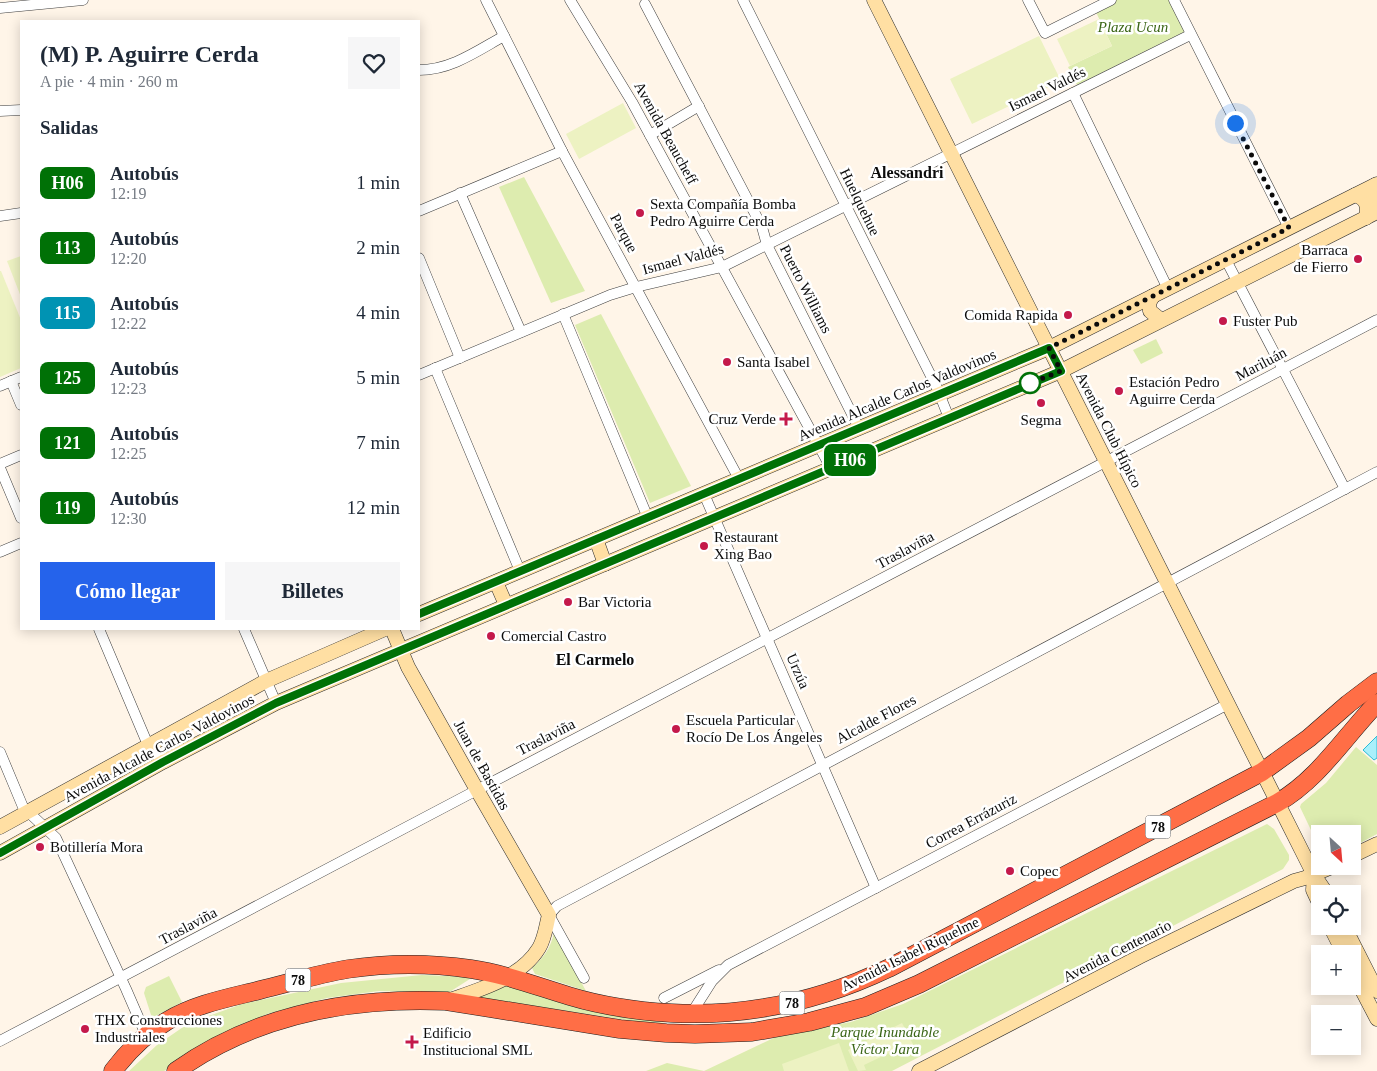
<!DOCTYPE html>
<html lang="es">
<head>
<meta charset="utf-8">
<style>
	body { margin:0; font-family:Georgia,serif; background:#f6f6f7; color:#1f2937; height:100vh; display:flex; flex-direction:column; font-size:19px; white-space:nowrap }
	* { box-sizing:border-box; margin:0 }
	p { font-size:16px; color:#747a83 }
	.icon { flex:none; width:28px; height:28px; fill:none; stroke:currentColor; stroke-width:2; stroke-linecap:round; stroke-linejoin:round }
	.map { position:relative; flex:1; overflow:hidden }
	.panel { position:absolute; left:20px; top:20px; width:400px; height:610px; display:flex; flex-direction:column; background:#fff; border-radius:0px; box-shadow:0 2px 12px #0003 }
	.panel>* { flex:none }
	.badge { padding:0 10px; border-radius:8px; font-size:18px; line-height:32px }
	.needle { width:32px; rotate:154deg }
	.buttons { position:absolute; left:1311px; top:825px; display:grid; gap:10px }
	.buttons a { display:grid; place-items:center; width:50px; height:50px; border-radius:0px; background:#fff; box-shadow:0 2px 12px #0003; font-size:25px }
	.you { position:absolute; width:25px; height:25px; margin:-12px; border:4px solid #fff; border-radius:50%; background:#1a73e8; box-shadow:0 0 0 8px #1a73e833 }
	.map>.badge { position:absolute; translate:-50% -50%; box-shadow:0 0 0 2px #fff }
	h2 { padding:0 20px; font-size:19px; line-height:45px }
	.round { display:grid; place-items:center; flex:none; width:52px; height:52px; border-radius:0px; background:#f6f6f7 }
	.summary { display:flex; align-items:center; justify-content:space-between; height:85px; padding:0 20px }
	h1 { font-size:24px; font-weight:600; line-height:38px }
	.primary-button { display:flex; gap:10px; margin-top:auto; padding:10px 20px }
	.primary-button a { flex:1; height:58px; border-radius:0px; background:#2563eb; color:#fff; font-size:20px; font-weight:600; line-height:58px; text-align:center }
	.primary-button a+a { background:#f6f6f7; color:#1f2937 }
	ul { padding:0; list-style:none }
	li { display:flex; align-items:center; gap:15px; height:65px; padding:0 20px }
	li div { flex:1 }
	li b { display:block; font-size:19px }
	li em { font-style:normal }
	li .badge { min-width:55px; font-weight:700; text-align:center }
	.map>svg:first-child { display:block }
	.green { fill:#ddecaf }
	.pitch { fill:#edf2c2 }
	.water { fill:#a8f0fb; stroke:#2abcd7 }
	.lines { fill:none; stroke-linecap:round; stroke-linejoin:round }
	.street-casing { stroke:#3e3e3e; stroke-width:11 }
	.secondary-casing { stroke:#2d2d2d; stroke-width:15 }
	.highway-casing { stroke:#1c1c1c; stroke-width:19 }
	.street { stroke:#fff; stroke-width:10 }
	.secondary { stroke:#ffdfa3; stroke-width:14 }
	.highway { stroke:#ff6e46; stroke-width:18 }
	.line-casing { stroke:#fff; stroke-width:11 }
	.line { stroke:#007106; stroke-width:8 }
	.walk { stroke:#0b0b0b; stroke-width:5; stroke-dasharray:0 9 }
	.poi-dot { fill:#c4194b; stroke:#fff; stroke-width:2 }
	.stop-dot { fill:#fff; stroke:#007106; stroke-width:2.5 }
	.labels { text-anchor:middle; dominant-baseline:central; stroke-width:5; stroke-linejoin:round; paint-order:stroke }
	.shield { fill:#fff; stroke:#545454; stroke-width:1 }
	.shield-label { font-size:14px; font-weight:bold; fill:#0b0b0b }
	.park-label { font-size:15px; font-style:italic; fill:#3b6617; stroke:#fff }
	.street-label { font-size:15px; fill:#0b0b0b; stroke:#fff }
	.poi-label { font-size:15px; fill:#0b0b0b; stroke:#fff; text-anchor:start }
	.neighbourhood-label { font-size:16px; font-weight:bold; fill:#0b0b0b; stroke:#fff }
</style>
</head>
<body>
<div class="map">
<svg width="1377" height="1071" viewBox="0 0 1377 1071">
	<rect width="100%" height="100%" fill="#fff5e8"/>
	<g class="green">
		<polygon points="1116,0 1170,0 1186,31 1077,85 1068,67 1112,46 1095,10"/>
		<polygon points="524,177 585,291 551,303 499,187"/>
		<polygon points="601,314 691,486 650,503 575,325"/>
		<polygon points="1156,339 1163,353 1141,364 1133,350"/>
		<polygon points="1356,747 1377,765 1377,834 1353,847 1352,834 1320,834 1320,849 1300,807 1301,804 1326,783"/>
		<polygon points="1267,824 1274,829 1289,855 1289,860 1283,869 892,1071 646,1071 667,1063 704,1071 780,1035 851,1022 903,1004"/>
		<path d="M554,932l32,59 -51,-17 -3,-6c12,-11 19,-20 22,-36z"/>
		<polygon points="422,975 473,977 448,993 379,991 327,998 267,1014 213,1040 164,1071 129,1071 157,1045 189,1023 242,1004 341,983"/>
		<polygon points="169,976 182,1002 152,1018 144,993 146,987"/>
		<polygon points="508,985 606,1013 666,1023 640,1022 475,997"/>
	</g>
	<g class="pitch">
		<polygon points="1099,19 1112,46 1070,66 1057,39"/>
		<polygon points="1039,36 1061,81 972,124 950,79"/>
		<polygon points="623,103 636,128 579,159 566,134"/>
		<polygon points="21,256 21,297 7,261"/>
		<polygon points="0,271 1,271 21,320 21,368 0,377"/>
		<polygon points="902,1023 914,1046 908,1049 906,1045 864,1065 866,1070 858,1071 848,1050"/>
		<polygon points="839,1043 849,1071 784,1071 782,1064"/>
	</g>
	<polygon class="water" points="1377,736 1377,758 1374,760 1363,750"/>
	<g class="lines">
		<g class="street-casing">
			<g id="street">
				<polyline points="486,0 562,151 739,479"/>
				<polyline points="570,0 632,102 831,468"/>
				<polyline points="743,0 937,388 949,418"/>
				<polyline points="1028,0 1045,33 1111,0"/>
				<polyline points="1174,0 1289,228"/>
				<polyline points="645,4 762,227 767,245 859,428"/>
				<polyline points="0,8 83,0"/>
				<path d="M419,70c32,0 58,-19 85,-34"/>
				<polyline points="1073,93 1168,289"/>
				<polyline points="0,111 21,110"/>
				<polyline points="650,135 699,106"/>
				<polyline points="460,193 521,332"/>
				<polyline points="419,211 562,151"/>
				<polyline points="0,216 21,213"/>
				<polyline points="419,258 460,358"/>
				<polyline points="1226,260 1345,489"/>
				<polyline points="563,314 648,518"/>
				<polyline points="435,368 520,571"/>
				<polyline points="419,375 610,295 636,287 722,267 1190,35"/>
				<polyline points="11,381 21,405"/>
				<polyline points="0,386 21,377"/>
				<polyline points="0,464 21,455"/>
				<polyline points="0,468 21,518"/>
				<polyline points="704,494 876,888"/>
				<polyline points="0,552 21,543"/>
				<polyline points="99,629 148,745 163,762"/>
				<polyline points="244,629 276,703"/>
				<polyline points="0,752 23,807 56,838 126,989 146,1035"/>
				<polyline points="584,978 549,915 557,906 1377,472"/>
				<polyline points="664,998 719,970"/>
				<polyline points="691,1014 712,981 728,965 1228,704"/>
				<polyline points="0,1041 477,790 1377,320"/>
			</g>
		</g>
		<g class="secondary-casing">
			<g id="secondary">
				<polyline points="874,0 1314,875 1327,894"/>
				<polyline points="1375,185 1374,194 1377,201"/>
				<path d="M1355,195c12,4 13,11 11,23"/>
				<polyline points="1153,296 1149,303 1150,311 1161,320"/>
				<polyline points="596,539 605,564"/>
				<polyline points="496,582 506,605"/>
				<polyline points="419,614 1049,348 1377,184"/>
				<path d="M392,629l16,38 69,123 72,125c-3,11 -4,23 -10,33 -19,31 -61,42 -92,53"/>
				<polyline points="0,827 266,681 385,629"/>
				<polyline points="0,853 163,762 276,703 1061,371 1377,212"/>
				<polyline points="1352,856 1377,844"/>
				<polyline points="1314,875 1313,890 1320,905"/>
				<polyline points="1330,926 1344,954"/>
				<polyline points="1344,926 1377,991"/>
				<polyline points="1352,971 1377,1019"/>
				<polyline points="919,1071 1139,957 1294,881 1305,878 1334,866"/>
			</g>
		</g>
		<g class="highway-casing">
			<g id="highway">
				<path d="M113,1071c15,-20 32,-37 54,-50 28,-17 61,-23 93,-31 29,-7 58,-16 88,-21 40,-6 82,-6 123,0 34,5 65,17 98,27 33,10 67,15 102,17 76,4 149,-12 218,-45l373,-196 47,-34 39,-34 29,-22"/>
				<path d="M176,1071c79,-56 175,-74 270,-70l174,28 46,4 29,1 57,-2 57,-10 56,-15 54,-23 358,-181c42,-24 67,-66 100,-100"/>
			</g>
		</g>
		<use href="#street" class="street"/>
		<use href="#secondary" class="secondary"/>
		<use href="#highway" class="highway"/>
	</g>
	<g class="lines">
		<g class="line-casing">
			<polyline id="line" points="0,853 163,762 276,703 1061,371 1049,348 419,614"/>
		</g>
		<use href="#line" class="line"/>
		<polyline class="walk" points="1030,383 1028,384 1061,371 1049,348 1289,228 1235,123"/>
	</g>
	<g class="poi-dot">
		<circle cx="640" cy="213" r="5"/>
		<circle cx="1358" cy="259" r="5"/>
		<circle cx="1068" cy="315" r="5"/>
		<circle cx="1223" cy="321" r="5"/>
		<circle cx="727" cy="362" r="5"/>
		<circle cx="1119" cy="391" r="5"/>
		<circle cx="1041" cy="403" r="5"/>
		<path d="M783.5 411.5h5v5h5v5h-5v5h-5v-5h-5v-5h5z"/>
		<circle cx="704" cy="546" r="5"/>
		<circle cx="568" cy="602" r="5"/>
		<circle cx="491" cy="636" r="5"/>
		<circle cx="676" cy="729" r="5"/>
		<circle cx="40" cy="847" r="5"/>
		<circle cx="1010" cy="871" r="5"/>
		<circle cx="85" cy="1029" r="5"/>
		<path d="M409.5 1034.5h5v5h5v5h-5v5h-5v-5h-5v-5h5z"/>
	</g>
	<circle class="stop-dot" cx="1030" cy="383" r="10"/>
	<g class="labels">
		<g class="shield">
			<rect x="1145.5" y="815.5" width="25" height="23" rx="4"/>
			<rect x="285.5" y="968.5" width="25" height="23" rx="4"/>
			<rect x="779.5" y="991.5" width="25" height="23" rx="4"/>
		</g>
		<g class="shield-label">
			<text x="1158" y="827">78</text>
			<text x="298" y="980">78</text>
			<text x="792" y="1003">78</text>
		</g>
		<g class="park-label">
			<text x="1133" y="27">Plaza Ucun</text>
			<text x="885" y="1032">Parque Inundable<tspan x="885" dy="17">Víctor Jara</tspan></text>
		</g>
		<g class="street-label">
			<text transform="translate(1047 89) rotate(-26)">Ismael Valdés</text>
			<text transform="translate(666 133) rotate(61)">Avenida Beaucheff</text>
			<text transform="translate(860 202) rotate(64)">Huelquehue</text>
			<text transform="translate(624 233) rotate(62)">Parque</text>
			<text transform="translate(683 259) rotate(-15)">Ismael Valdés</text>
			<text transform="translate(806 289) rotate(63)">Puerto Williams</text>
			<text transform="translate(1261 364) rotate(-28)">Mariluán</text>
			<text transform="translate(897 395) rotate(-23)">Avenida Alcalde Carlos Valdovinos</text>
			<text transform="translate(1109 430) rotate(63)">Avenida Club Hípico</text>
			<text transform="translate(905 550) rotate(-28)">Traslaviña</text>
			<text transform="translate(798 671) rotate(66)">Urzúa</text>
			<text transform="translate(876 719) rotate(-28)">Alcalde Flores</text>
			<text transform="translate(546 737) rotate(-27)">Traslaviña</text>
			<text transform="translate(159 748) rotate(-28)">Avenida Alcalde Carlos Valdovinos</text>
			<text transform="translate(482 765) rotate(61)">Juan de Bastidas</text>
			<text transform="translate(971 821) rotate(-28)">Correa Errázuriz</text>
			<text transform="translate(188 926) rotate(-28)">Traslaviña</text>
			<text transform="translate(1117 951) rotate(-27)">Avenida Centenario</text>
			<text transform="translate(910 954) rotate(-26)">Avenida Isabel Riquelme</text>
		</g>
		<g class="poi-label">
			<text x="650" y="204">Sexta Compañía Bomba<tspan x="650" dy="17">Pedro Aguirre Cerda</tspan></text>
			<text x="1348" y="250" text-anchor="end">Barraca<tspan x="1348" dy="17">de Fierro</tspan></text>
			<text x="1058" y="315" text-anchor="end">Comida Rapida</text>
			<text x="1233" y="321">Fuster Pub</text>
			<text x="737" y="362">Santa Isabel</text>
			<text x="1129" y="382">Estación Pedro<tspan x="1129" dy="17">Aguirre Cerda</tspan></text>
			<text x="776" y="419" text-anchor="end">Cruz Verde</text>
			<text x="1041" y="420" text-anchor="middle">Segma</text>
			<text x="714" y="537">Restaurant<tspan x="714" dy="17">Xing Bao</tspan></text>
			<text x="578" y="602">Bar Victoria</text>
			<text x="501" y="636">Comercial Castro</text>
			<text x="686" y="720">Escuela Particular<tspan x="686" dy="17">Rocío De Los Ángeles</tspan></text>
			<text x="50" y="847">Botillería Mora</text>
			<text x="1020" y="871">Copec</text>
			<text x="95" y="1020">THX Construcciones<tspan x="95" dy="17">Industriales</tspan></text>
			<text x="423" y="1033">Edificio<tspan x="423" dy="17">Institucional SML</tspan></text>
		</g>
		<g class="neighbourhood-label">
			<text x="907" y="172">Alessandri</text>
			<text x="595" y="659">El Carmelo</text>
		</g>
	</g>
</svg>
<div class="buttons">
<a><svg class="needle" viewBox="-14 -14 28 28"><path d="M0-13l5 13h-10z" fill="#e53935"/><path d="M0 13l5-13h-10z" fill="#747a83"/></svg></a>
<a><svg class="icon" aria-label="locate" viewBox="0 0 24 24"><circle cx="12" cy="12" r="6"/><path d="M12 2v4M12 18v4M2 12h4M18 12h4"/></svg></a>
<a>+</a>
<a>−</a>
</div>
<div class="you" style="left:1235px;top:123px"></div>
<b class="badge" style="left:850px;top:460px;background:#007106;color:#fff">H06</b>
<section class="panel">
<div class="summary"><div><h1>(M) P. Aguirre Cerda</h1><p>A pie · 4 min · 260 m</p></div><a class="round"><svg class="icon" aria-label="heart" viewBox="0 0 24 24"><path d="M12 20l-8-8c-3-5 5-10 8-4 3-6 11-1 8 4z"/></svg></a></div>
<h2>Salidas</h2>
<ul>
<li><span class="badge" style="background:#007106;color:#fff">H06</span><div><b>Autobús</b><p>12:19</p></div><em>1 min</em></li>
<li><span class="badge" style="background:#007106;color:#fff">113</span><div><b>Autobús</b><p>12:20</p></div><em>2 min</em></li>
<li><span class="badge" style="background:#0093b3;color:#fff">115</span><div><b>Autobús</b><p>12:22</p></div><em>4 min</em></li>
<li><span class="badge" style="background:#007106;color:#fff">125</span><div><b>Autobús</b><p>12:23</p></div><em>5 min</em></li>
<li><span class="badge" style="background:#007106;color:#fff">121</span><div><b>Autobús</b><p>12:25</p></div><em>7 min</em></li>
<li><span class="badge" style="background:#007106;color:#fff">119</span><div><b>Autobús</b><p>12:30</p></div><em>12 min</em></li>
</ul>
<div class="primary-button"><a>Cómo llegar</a><a>Billetes</a></div>
</section>
</div>
</body>
</html>
